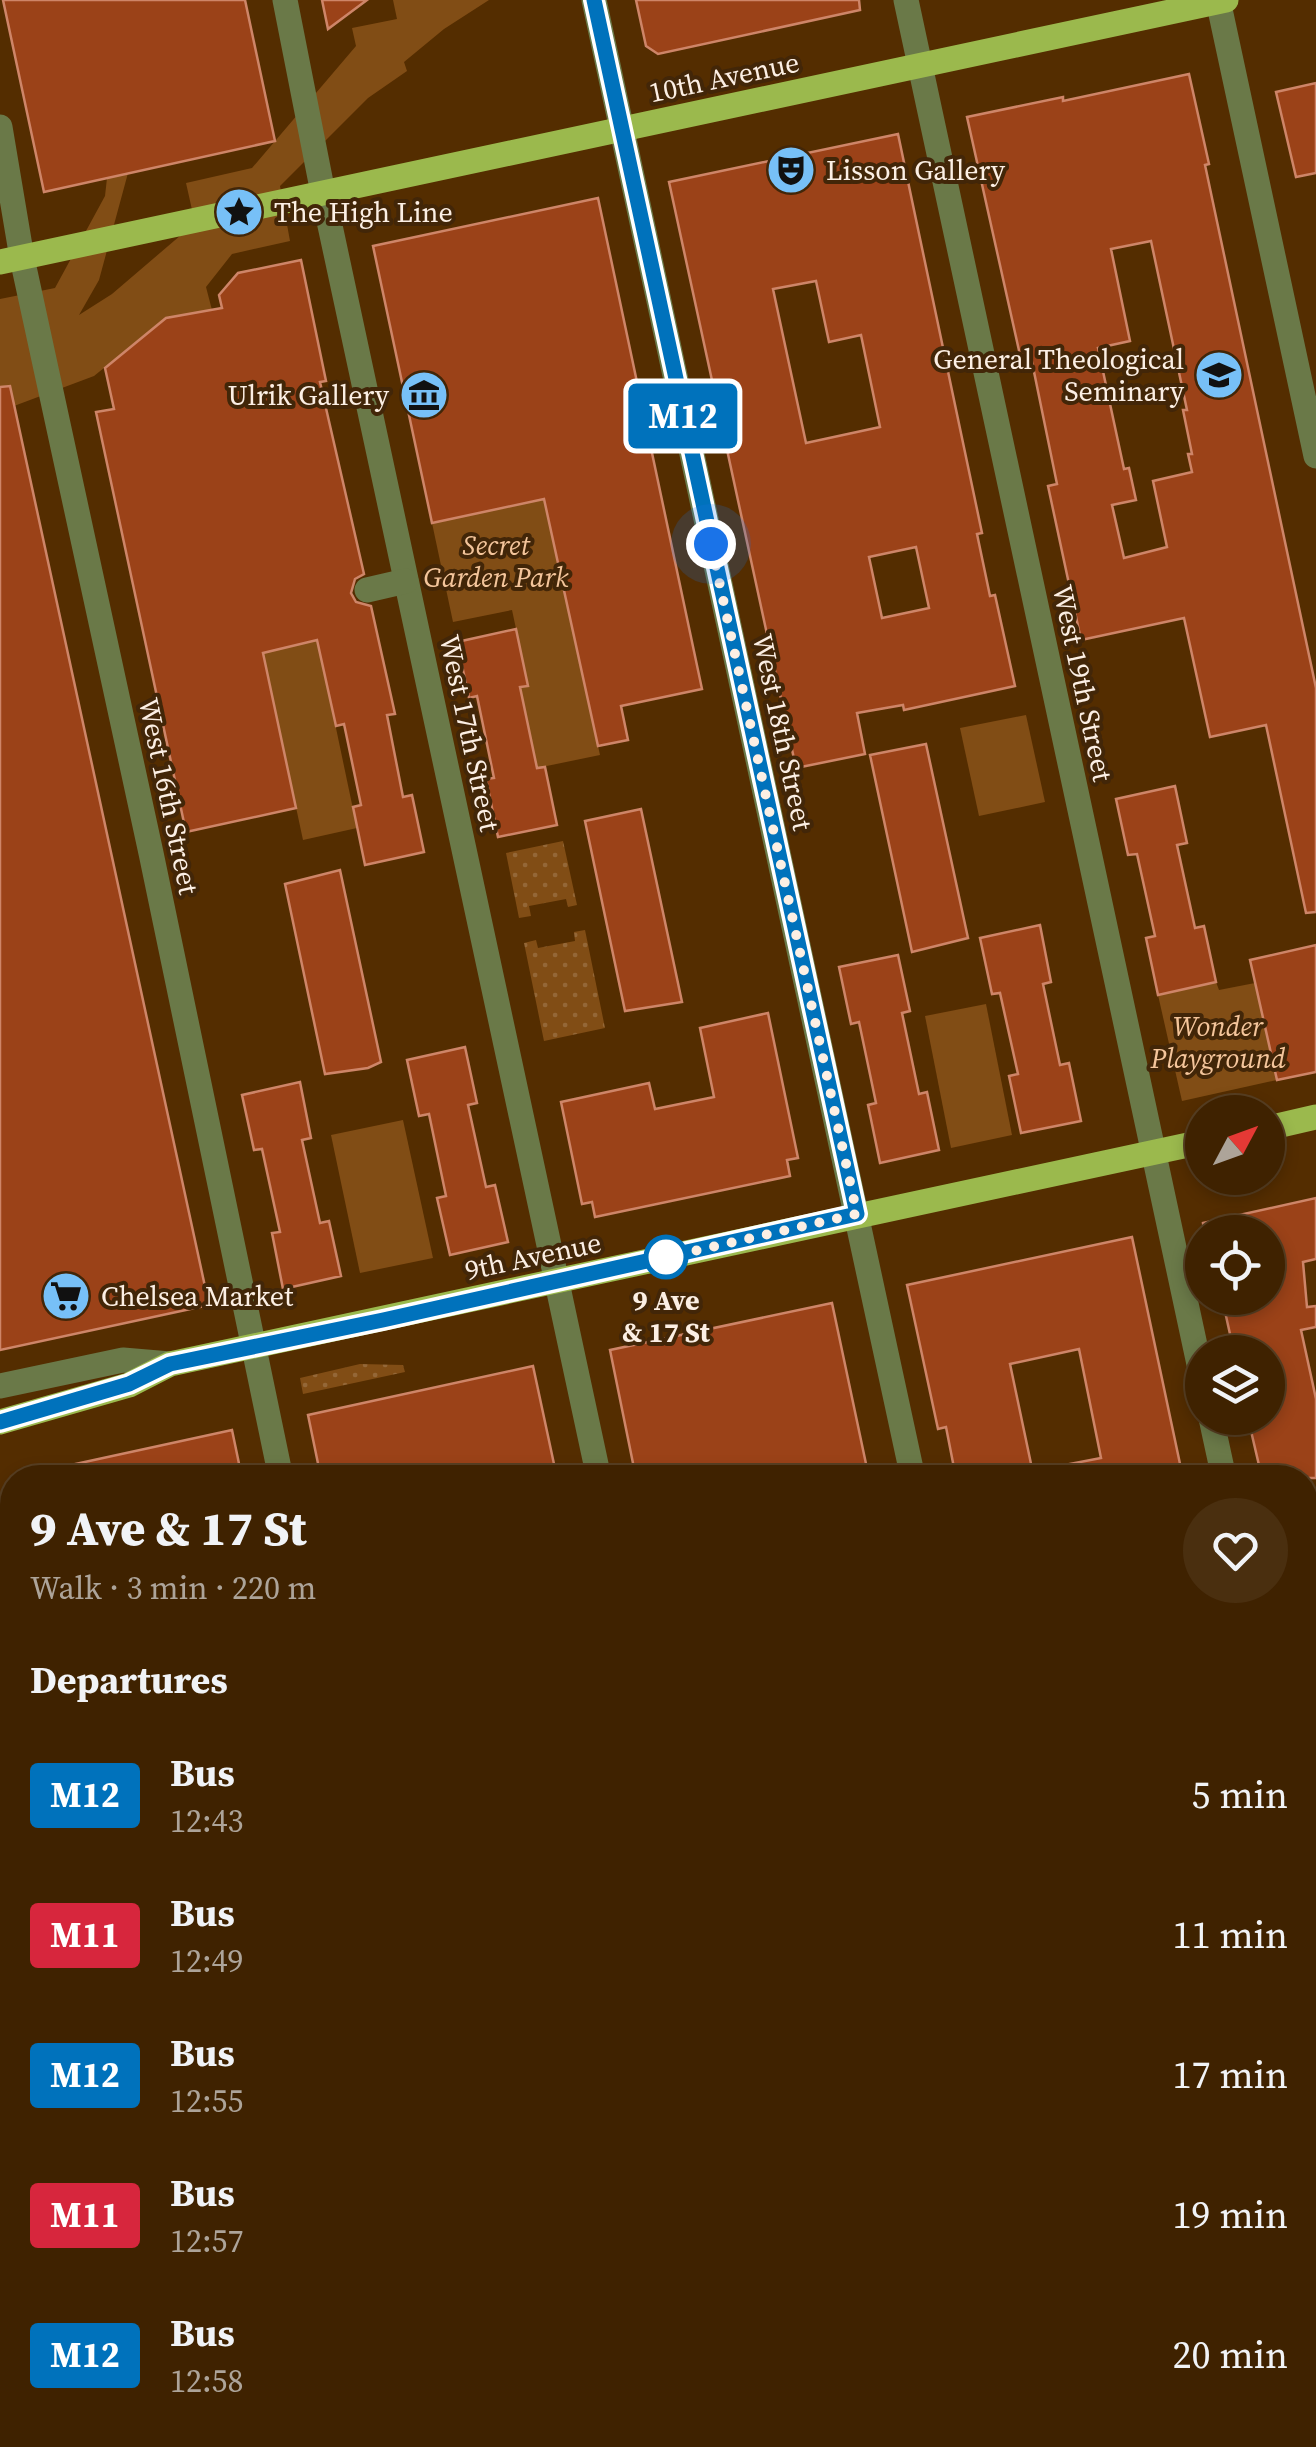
<!DOCTYPE html>
<html lang="en">
<head>
<meta charset="utf-8">
<style>
	body { margin:0; font-family:"Source Serif 4",serif; background:#4a2f0f; color:#f1f3f6; height:100vh; display:flex; flex-direction:column; font-size:38px; white-space:nowrap }
	* { box-sizing:border-box; margin:0 }
	p { font-size:32px; color:#ada499 }
	.icon { flex:none; width:55px; height:55px; fill:none; stroke:currentColor; stroke-width:2; stroke-linecap:round; stroke-linejoin:round }
	.map { position:relative; flex:1; overflow:hidden }
	.details { position:absolute; left:0px; top:1465px; width:1318px; height:982px; display:flex; flex-direction:column; background:#3f2200; border-radius:40px 40px 0 0; box-shadow:0 5px 15px #0003,0 0 0 2px #583f22 }
	.details>* { flex:none }
	.badge { padding:0 20px; border-radius:8px; font-size:35px; line-height:65px }
	.needle { width:65px; rotate:49deg }
	.tools { position:absolute; left:1185px; top:1095px; display:grid; gap:20px }
	.tools a { display:grid; place-items:center; width:100px; height:100px; border-radius:50%; background:#3f2200; box-shadow:0 5px 15px #0003,0 0 0 2px #583f22; font-size:50px }
	.you { position:absolute; width:50px; height:50px; margin:-25px; border:8px solid #fff; border-radius:50%; background:#1a73e8; box-shadow:0 0 0 15px #1a73e833 }
	.map>.badge { position:absolute; translate:-50% -50%; box-shadow:0 0 0 5px #fff }
	h2 { padding:0 30px; font-size:38px; line-height:90px }
	.round { display:grid; place-items:center; flex:none; width:105px; height:105px; border-radius:52px; background:#4a2f0f }
	.head { display:flex; align-items:center; justify-content:space-between; height:170px; padding:0 30px }
	h1 { font-size:48px; font-weight:800; line-height:75px }
	ul { padding:0; list-style:none }
	li { display:flex; align-items:center; gap:30px; height:140px; padding:0 30px }
	li div { flex:1 }
	li b { display:block; font-size:38px }
	li em { font-style:normal }
	li .badge { min-width:110px; font-weight:700; text-align:center }
	.map>svg:first-child { display:block }
	.green { fill:#814d15 }
	.garden { fill:url(#garden-dots) }
	.building { fill:#9b4218; stroke:#ce8568; stroke-width:2.5; fill-rule:evenodd }
	.lines { fill:none; stroke-linecap:round; stroke-linejoin:round }
	.minor { stroke:#6a7948; stroke-width:25 }
	.major { stroke:#9bb94d; stroke-width:25 }
	.line-casing { stroke:#fff; stroke-width:22 }
	.line { stroke:#0072bc; stroke-width:15 }
	.walk { stroke:#fcefe4; stroke-width:10; stroke-dasharray:0 18 }
	.stop-dot { fill:#fff; stroke:#0072bc; stroke-width:5 }
	.labels { text-anchor:middle; dominant-baseline:central; stroke-width:8; stroke-linejoin:round; paint-order:stroke }
	.street-label { font-size:28px; fill:#fcefe4; stroke:#422608 }
	.poi-label { font-size:28px; fill:#fcefe4; stroke:#422608; text-anchor:start }
	.park-label { font-size:28px; font-style:italic; fill:#f4c59b; stroke:#422608 }
	.stop-label { font-size:28px; font-weight:bold; fill:#fcefe4; stroke:#422608 }
</style>
</head>
<body>
<div class="map">
<svg width="1316" height="2447" viewBox="0 0 1316 2447">
	<defs>
		<pattern id="garden-dots" width="8" height="8" patternUnits="userSpaceOnUse" patternTransform="scale(2.5)"><rect width="8" height="8" fill="#814d15"/><path d="M2 2h.1M6 6h.1" fill="none" stroke="#946737" stroke-width="1.8" stroke-linecap="round"/></pattern>
	</defs>
	<rect width="100%" height="100%" fill="#542d00"/>
	<g class="green">
		<polygon points="393,0 489,0 444,29 404,62 407,71 368,98 280,186 290,241 232,254 206,287 212,310 166,318 94,376 14,406 10,385 0,387 0,299 55,288 105,196 107,178 128,173 99,280 79,315 112,294 195,223 186,183 252,168 356,46 352,28 397,19"/>
		<polygon points="544,499 600,755 537,768 520,687 528,685 512,610 453,622 432,523"/>
		<polygon points="350,632 324,671 357,828 303,840 263,653"/>
		<polygon points="1026,715 1045,802 979,816 960,728"/>
		<polygon points="1216,982 1219,990 1255,983 1277,1080 1182,1101 1158,995"/>
		<polygon points="986,1004 1012,1135 951,1148 925,1016"/>
		<polygon points="403,1120 433,1258 360,1273 331,1135"/>
	</g>
	<g class="garden">
		<polygon points="563,841 577,905 568,907 566,899 529,906 531,916 519,918 506,853"/>
		<polygon points="585,930 605,1028 544,1041 524,943 536,940 538,948 575,941 574,932"/>
		<polygon points="360,1364 403,1365 405,1372 303,1394 300,1378"/>
	</g>
	<g class="building">
		<polygon points="3,0 245,0 275,141 44,192"/>
		<polygon points="322,0 367,0 328,29"/>
		<polygon points="636,0 859,0 860,10 658,54 646,46"/>
		<path d="M1189,74l20,90 -4,1 111,523v224l-10,1 -40,-188 -56,12 -26,-119 -103,22 -33,-154 9,-2 -25,-122 -10,2 -55,-247 96,-20v4zM1151,241l36,169h-4l9,44h-4l4,18 -39,9 14,66 -43,11 -12,-53 24,-5 -7,-32 -5,1 -26,-121 32,-7 -19,-92z"/>
		<polygon points="1316,83 1316,173 1296,177 1276,92"/>
		<path d="M898,134l84,399 -5,1 13,62 5,-1 20,91 -111,24 -1,-5 -46,8 8,41 -69,14 -127,-586zM816,281l13,61 32,-7 19,92 -74,16 -33,-154zM916,547l13,61 -47,10 -13,-61z"/>
		<polygon points="598,198 702,689 621,706 628,740 598,746 544,499 432,523 373,246"/>
		<polygon points="301,260 326,381 320,382 364,574 355,579 351,593 356,602 371,606 395,714 387,715 403,797 412,795 424,852 365,865 353,807 361,805 344,724 336,726 317,640 263,653 296,808 186,832 96,412 114,409 105,368 166,318 222,308 219,295 238,273"/>
		<polygon points="10,386 209,1305 0,1350 0,387"/>
		<polygon points="516,629 528,686 520,687 537,768 545,767 557,825 498,837 486,779 494,778 477,696 469,698 457,642"/>
		<polygon points="926,744 968,938 912,952 870,755"/>
		<polygon points="1175,786 1187,843 1177,845 1195,928 1204,926 1216,982 1158,995 1146,938 1155,936 1137,854 1128,855 1116,799"/>
		<polygon points="641,809 682,1002 625,1011 585,821"/>
		<polygon points="340,870 381,1062 368,1068 325,1074 285,884"/>
		<polygon points="1040,925 1051,982 1043,984 1060,1065 1069,1063 1081,1121 1021,1133 1009,1076 1018,1074 1000,993 992,994 980,938"/>
		<polygon points="1316,945 1316,1072 1277,1080 1250,960"/>
		<polygon points="898,955 910,1011 902,1013 919,1094 927,1092 939,1150 880,1163 868,1105 876,1103 859,1022 851,1024 839,967"/>
		<polygon points="768,1013 798,1158 787,1160 790,1176 595,1217 592,1202 582,1204 561,1102 649,1083 655,1109 714,1097 700,1028"/>
		<polygon points="465,1047 477,1103 468,1105 486,1187 495,1185 508,1242 450,1255 437,1198 446,1196 429,1114 419,1116 407,1060"/>
		<polygon points="300,1082 311,1138 302,1140 320,1223 329,1221 341,1276 283,1289 272,1233 280,1232 262,1149 254,1150 242,1095"/>
		<polygon points="1316,1198 1316,1259 1303,1262 1307,1307 1316,1306 1316,1327 1301,1330 1316,1399 1316,1478 1262,1478 1248,1418 1268,1418 1268,1352 1234,1352 1222,1298 1268,1298 1268,1232 1204,1232 1203,1223"/>
		<polygon points="1132,1237 1183,1478 1055,1478 1054,1467 1101,1458 1079,1349 1010,1364 1034,1478 956,1478 946,1427 938,1429 907,1285"/>
		<polygon points="832,1303 869,1478 636,1478 610,1350"/>
		<polygon points="533,1366 557,1478 321,1478 308,1415"/>
		<polygon points="232,1430 242,1478 58,1478 57,1468"/>
	</g>
	<g class="lines">
		<g class="minor">
			<polyline points="285,0 323,193 599,1478"/>
			<polyline points="594,0 913,1478"/>
			<polyline points="906,0 1202,1378"/>
			<polyline points="1218,0 1316,456"/>
			<polyline points="0,127 22,258 151,853 281,1478"/>
			<polyline points="367,590 406,581"/>
			<polyline points="0,1386 123,1360 170,1364"/>
			<polyline points="1211,1418 1224,1478"/>
			<polyline points="0,1709 12,1768"/>
			<polyline points="1305,1854 1316,1905"/>
			<polyline points="154,2435 156,2447"/>
			<polyline points="488,2435 490,2447"/>
			<polyline points="804,2435 806,2447"/>
			<polyline points="1116,2435 1118,2447"/>
		</g>
		<g class="major">
			<polyline points="0,262 1226,0"/>
			<polyline points="1268,1128 1316,1117"/>
			<polyline points="0,1422 129,1385 170,1364 1202,1142"/>
			<polyline points="1305,2289 1316,2287"/>
			<polyline points="561,2447 614,2435"/>
		</g>
	</g>
	<g class="lines">
		<g class="line-casing">
			<polyline id="line" points="0,1422 129,1384 170,1364 383,1320 857,1214 594,0"/>
		</g>
		<use href="#line" class="line"/>
		<polyline class="walk" points="666,1257 655,1260 857,1214 711,544"/>
	</g>
	<defs>
		<g id="theatre-disc" transform="scale(2.5)"><circle r="9.5" fill="#77c0f7" stroke="#422608"/><path d="M-5-5.5Q0-4 5-5.5V0Q5 5 0 6Q-5 5-5 0ZM-3.3-2.5H-1v1.5H-3.3ZM1-2.5H3.3v1.5H1ZM-2.8 1Q0 5.5 2.8 1Z" fill="#111"/></g>
		<g id="sight-disc" transform="scale(2.5)"><circle r="9.5" fill="#77c0f7" stroke="#422608"/><path d="M0-6L1.8-2.2L6-1.7L2.9 1.2L3.7 5.4L0 3.3L-3.7 5.4L-2.9 1.2L-6-1.7L-1.8-2.2Z" fill="#111"/></g>
		<g id="school-disc" transform="scale(2.5)"><circle r="9.5" fill="#77c0f7" stroke="#422608"/><path d="M0-5L7-2L0 1L-7-2ZM-4 1L0 2.5L4 1V4Q0 6-4 4Z" fill="#111"/></g>
		<g id="museum-disc" transform="scale(2.5)"><circle r="9.5" fill="#77c0f7" stroke="#422608"/><path d="M0-6L6-3V-2H-6V-3ZM-5-1h2V3h-2ZM-1-1h2V3h-2ZM3-1h2V3H3ZM-6 4H6V6H-6Z" fill="#111"/></g>
		<g id="supermarket-disc" transform="scale(2.5)"><circle r="9.5" fill="#77c0f7" stroke="#422608"/><path d="M-6-5.5h2.5l.6 2H6L4.5 2H-2.5L-4.4-4H-6ZM-1.5 3.2a1.3 1.3 0 1 0 .1 0ZM3 3.2a1.3 1.3 0 1 0 .1 0Z" fill="#111"/></g>
	</defs>
	<g fill-rule="evenodd">
		<use href="#theatre-disc" x="791" y="170"/>
		<use href="#sight-disc" x="239" y="212"/>
		<use href="#school-disc" x="1219" y="375"/>
		<use href="#museum-disc" x="424" y="395"/>
		<use href="#supermarket-disc" x="66" y="1296"/>
	</g>
	<circle class="stop-dot" cx="666" cy="1257" r="20"/>
	<g class="labels">
		<g class="street-label">
			<text transform="translate(724 77) rotate(-12)">10th Avenue</text>
			<text transform="translate(1083 683) rotate(78)">West 19th Street</text>
			<text transform="translate(783 732) rotate(78)">West 18th Street</text>
			<text transform="translate(470 733) rotate(78)">West 17th Street</text>
			<text transform="translate(169 796) rotate(78)">West 16th Street</text>
			<text transform="translate(533 1256) rotate(-12)">9th Avenue</text>
		</g>
		<g class="poi-label">
			<text x="826" y="170">Lisson Gallery</text>
			<text x="274" y="212">The High Line</text>
			<text x="1184" y="359" text-anchor="end">General Theological<tspan x="1184" dy="32">Seminary</tspan></text>
			<text x="389" y="395" text-anchor="end">Ulrik Gallery</text>
			<text x="101" y="1296">Chelsea Market</text>
		</g>
		<g class="park-label">
			<text x="496" y="545">Secret<tspan x="496" dy="32">Garden Park</tspan></text>
			<text x="1218" y="1026">Wonder<tspan x="1218" dy="32">Playground</tspan></text>
		</g>
		<g class="stop-label">
			<text x="666" y="1300">9 Ave<tspan x="666" dy="32">&amp; 17 St</tspan></text>
		</g>
	</g>
</svg>
<div class="tools">
<a><svg class="needle" viewBox="-14 -14 28 28"><path d="M0-13l5 13h-10z" fill="#e53935"/><path d="M0 13l5-13h-10z" fill="#ada499"/></svg></a>
<a><svg class="icon" aria-label="locate" viewBox="0 0 24 24"><circle cx="12" cy="12" r="6"/><path d="M12 2v4M12 18v4M2 12h4M18 12h4"/></svg></a>
<a><svg class="icon" aria-label="layers" viewBox="0 0 24 24"><path d="M12 4l9 5-9 5-9-5zM3 14l9 5 9-5"/></svg></a>
</div>
<div class="you" style="left:711px;top:544px"></div>
<b class="badge" style="left:683px;top:416px;background:#0072bc;color:#fff">M12</b>
<section class="details">
<div class="head"><div><h1>9 Ave &amp; 17 St</h1><p>Walk · 3 min · 220 m</p></div><a class="round"><svg class="icon" aria-label="heart" viewBox="0 0 24 24"><path d="M12 20l-8-8c-3-5 5-10 8-4 3-6 11-1 8 4z"/></svg></a></div>
<h2>Departures</h2>
<ul>
<li><span class="badge" style="background:#0072bc;color:#fff">M12</span><div><b>Bus</b><p>12:43</p></div><em>5 min</em></li>
<li><span class="badge" style="background:#d7263d;color:#fff">M11</span><div><b>Bus</b><p>12:49</p></div><em>11 min</em></li>
<li><span class="badge" style="background:#0072bc;color:#fff">M12</span><div><b>Bus</b><p>12:55</p></div><em>17 min</em></li>
<li><span class="badge" style="background:#d7263d;color:#fff">M11</span><div><b>Bus</b><p>12:57</p></div><em>19 min</em></li>
<li><span class="badge" style="background:#0072bc;color:#fff">M12</span><div><b>Bus</b><p>12:58</p></div><em>20 min</em></li>
</ul>
</section>
</div>
</body>
</html>
